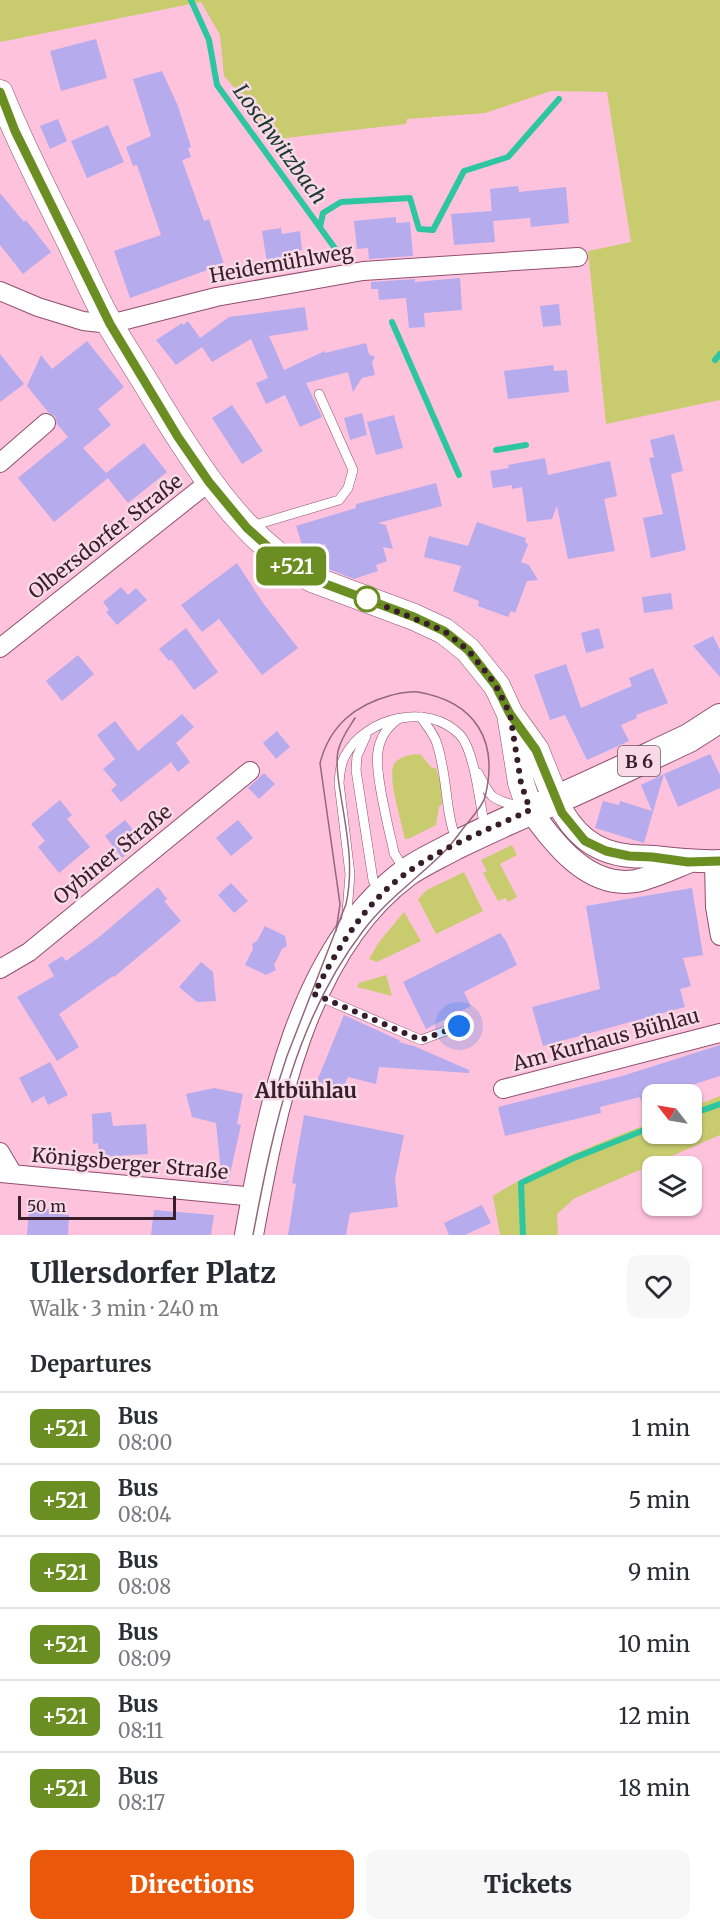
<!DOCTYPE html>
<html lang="en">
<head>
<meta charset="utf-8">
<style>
	body { margin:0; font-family:Merriweather,serif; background:#f7f7f7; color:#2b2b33; height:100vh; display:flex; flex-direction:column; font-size:22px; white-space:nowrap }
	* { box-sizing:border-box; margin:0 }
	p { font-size:20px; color:#7c7c81 }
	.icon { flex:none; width:33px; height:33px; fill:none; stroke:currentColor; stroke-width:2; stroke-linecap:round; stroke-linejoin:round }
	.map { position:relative; height:1235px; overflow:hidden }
	.drawer { display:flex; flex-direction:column; background:#fff; flex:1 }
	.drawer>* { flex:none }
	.badge { padding:0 12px; border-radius:9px; font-size:21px; line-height:39px }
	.needle { width:39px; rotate:301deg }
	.fabs { position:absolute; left:642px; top:1084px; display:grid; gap:12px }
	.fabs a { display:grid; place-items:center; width:60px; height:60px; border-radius:12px; background:#fff; box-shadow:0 2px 4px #0004; font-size:30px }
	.scale { position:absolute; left:18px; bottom:15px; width:158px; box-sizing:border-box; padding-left:6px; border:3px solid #381d2a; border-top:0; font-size:16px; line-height:21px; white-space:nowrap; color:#381d2a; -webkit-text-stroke:4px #f8d9e6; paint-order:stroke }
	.you { position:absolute; width:30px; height:30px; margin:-15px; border:4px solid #fff; border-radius:50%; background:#1a73e8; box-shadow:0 0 0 9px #1a73e833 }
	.map>.badge { position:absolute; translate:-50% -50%; box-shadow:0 0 0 3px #fff }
	h2 { padding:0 30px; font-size:22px; line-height:54px }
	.round { display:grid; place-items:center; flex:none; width:63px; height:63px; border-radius:12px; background:#f7f7f7 }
	.overview { display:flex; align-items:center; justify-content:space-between; height:102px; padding:0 30px }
	h1 { font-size:28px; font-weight:800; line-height:45px }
	.action { display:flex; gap:12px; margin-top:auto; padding:12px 30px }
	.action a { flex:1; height:69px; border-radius:12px; background:#ea580c; color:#fff; font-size:24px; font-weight:800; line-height:69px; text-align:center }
	.action a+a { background:#f7f7f7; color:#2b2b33 }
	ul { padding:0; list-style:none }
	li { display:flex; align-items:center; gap:18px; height:72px; padding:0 30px; border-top:2px solid #e1e1e2 }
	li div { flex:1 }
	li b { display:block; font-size:22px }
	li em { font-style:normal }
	li .badge { min-width:66px; font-weight:700; text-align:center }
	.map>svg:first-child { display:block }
	.green { fill:#c8cc6e }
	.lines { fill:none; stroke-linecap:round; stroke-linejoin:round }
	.stream { stroke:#2dc6a0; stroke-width:6 }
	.building { fill:#b5abed }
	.service-casing { stroke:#8f4f6d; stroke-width:10 }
	.minor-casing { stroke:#8f4f6d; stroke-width:20 }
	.tertiary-casing { stroke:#8f4f6d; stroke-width:24 }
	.secondary-casing { stroke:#8f4f6d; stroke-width:27 }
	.primary-casing { stroke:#8f4f6d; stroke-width:30 }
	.service { stroke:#fff; stroke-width:9 }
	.minor { stroke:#fff; stroke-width:18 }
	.tertiary { stroke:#fff; stroke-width:22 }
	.secondary { stroke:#fff; stroke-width:26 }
	.primary { stroke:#fff; stroke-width:28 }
	.tram { stroke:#92687b; stroke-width:1.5 }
	.line-casing { stroke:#fff; stroke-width:14 }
	.line { stroke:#6b8e23; stroke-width:9 }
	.walk { stroke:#381d2a; stroke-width:6; stroke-dasharray:0 10.8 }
	.stop-dot { fill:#fff; stroke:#6b8e23; stroke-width:3 }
	.labels { text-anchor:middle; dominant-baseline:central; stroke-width:5; stroke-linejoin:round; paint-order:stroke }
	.shield { fill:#f8d9e6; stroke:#725562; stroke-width:1.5 }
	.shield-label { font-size:18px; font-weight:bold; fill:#381d2a }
	.street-label { font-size:20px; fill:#381d2a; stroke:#f8d9e6 }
	.water-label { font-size:21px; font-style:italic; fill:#1a372e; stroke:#f8d9e6 }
	.neighbourhood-label { font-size:21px; font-weight:bold; fill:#381d2a; stroke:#f8d9e6 }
</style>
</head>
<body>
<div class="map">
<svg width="720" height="1235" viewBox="0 0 720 1235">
	<rect width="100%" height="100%" fill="#fec2dc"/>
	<g class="green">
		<polygon points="0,0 720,0 720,400 606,424 588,251 631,242 607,92 551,91 485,113 407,119 406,124 277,139 259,124 247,102 224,76 220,35 201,2 0,42"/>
		<path d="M416,754l5,1 11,13h4l5,18 1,19 -3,1 -3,19 -28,14h-3c-3,-16 -18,-62 -11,-75 5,-7 14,-9 22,-10z"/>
		<polygon points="512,845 517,855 500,864 517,897 508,902 506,898 498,901 483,873 487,871 481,860"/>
		<polygon points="464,872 483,911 436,934 418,899 427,890"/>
		<polygon points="404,912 421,941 377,962 369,959 379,942"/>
		<polygon points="386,975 392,996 357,987 359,983"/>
		<path d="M720,1096v39l-145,63 -18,16 1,21h-58l-7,-39c50,-32 105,-52 159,-74v12h40v-27z"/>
	</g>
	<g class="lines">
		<g class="stream">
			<polyline points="191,0 209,40 217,85 347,265"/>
			<polyline points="320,227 323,213 341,202 410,198 419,229 433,230 464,171 508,157 559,99"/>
			<polyline points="392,322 459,475"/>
			<polyline points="715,360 720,354"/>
			<polyline points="496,450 526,445"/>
			<polyline points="692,1114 720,1104"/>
			<polyline points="523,1235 521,1183 574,1158 652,1127"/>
		</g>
	</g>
	<g class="building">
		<polygon points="96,39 107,78 61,91 50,51"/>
		<polygon points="162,71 178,106 191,147 188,148 191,157 182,160 204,221 209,219 224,264 130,298 114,251 161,235 137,165 133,166 126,147 151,136 133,79"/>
		<polygon points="58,119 67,141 50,149 40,126"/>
		<polygon points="108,125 124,162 87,178 71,141"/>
		<polygon points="518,186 519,192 566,187 569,223 531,227 530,218 493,221 495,242 454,245 451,214 492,211 492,216 490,189"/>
		<polygon points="0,193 24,222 26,220 51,252 23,274 0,245"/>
		<polygon points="396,217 396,223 410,222 413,256 369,259 368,248 357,249 354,221"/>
		<polygon points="281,228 282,234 300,231 302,250 285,253 286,259 267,263 262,231"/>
		<polygon points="460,278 462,310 424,313 425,327 409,328 406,298 379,300 378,289 371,289 371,282 415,279 415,282"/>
		<polygon points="559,304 561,325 543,327 540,306"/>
		<polygon points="305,307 308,330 269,336 284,370 325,351 325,353 366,343 369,354 375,357 372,362 375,375 362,378 353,392 348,372 306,383 322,417 300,427 285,395 266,404 256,383 268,378 251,339 212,362 202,347 176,365 156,340 182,323 183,325 188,321 200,338 229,317"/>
		<polygon points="87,341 124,387 98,409 111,425 83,448 106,473 144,443 167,472 128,503 108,478 54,522 18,478 68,437 57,424 55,416 48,412 27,386 41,355 52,369"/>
		<polygon points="0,354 24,384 0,402"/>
		<polygon points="553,365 554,371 567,370 569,392 508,399 504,371"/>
		<polygon points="232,405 263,451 242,464 212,418"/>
		<polygon points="362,413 367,435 350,440 344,418"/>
		<polygon points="394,415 403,448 376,455 367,422"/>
		<polygon points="674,434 683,471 671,474 686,550 651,558 643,518 663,514 649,458 654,457 650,440"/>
		<polygon points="545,458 548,475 610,461 617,496 604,499 615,551 568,559 557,506 552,519 527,522 522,487 512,489 512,485 493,488 490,471 509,468 508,465"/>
		<polygon points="436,483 442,506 378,523 386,525 393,549 383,547 387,561 376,565 378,571 354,579 318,565 326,544 304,551 296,526 356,508 356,504"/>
		<polygon points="477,522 526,538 525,541 528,545 521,562 529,565 538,580 527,581 515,613 511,611 508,617 478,606 479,601 453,591 461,566 424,557 429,536 468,546"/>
		<polygon points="237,563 263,603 298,648 262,675 219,619 202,632 181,605"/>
		<polygon points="121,587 128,595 136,588 147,600 117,625 106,612 109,610 103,602"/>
		<polygon points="671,593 673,609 644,613 642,597"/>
		<polygon points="186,628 218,672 194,690 171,659 169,661 159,649"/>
		<polygon points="599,628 604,648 586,653 581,633"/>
		<polygon points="713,636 720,650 720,677 693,646"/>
		<polygon points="78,655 94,674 62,701 46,681"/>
		<polygon points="566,664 581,708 632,686 629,678 653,668 668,703 636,715 637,718 621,725 629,741 587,760 565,715 550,720 534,675"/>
		<polygon points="182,714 194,727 176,743 190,762 178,772 171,762 121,802 111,790 117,785 103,769 115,759 97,735 115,721 138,751"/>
		<polygon points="277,731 290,747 276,759 263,743"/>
		<polygon points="710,754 720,775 720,788 678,807 664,774 644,843 595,828 603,801 619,805 620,801 652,811 641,785 664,774"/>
		<polygon points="264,773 275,784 259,799 248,788"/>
		<polygon points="60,800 72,815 67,819 90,847 59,873 38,847 45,841 31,824"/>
		<polygon points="125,820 142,841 122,858 105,836"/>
		<polygon points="238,820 253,838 231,856 216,838"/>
		<polygon points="231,883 248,901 234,913 218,895"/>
		<polygon points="158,887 167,899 164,901 181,921 114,977 113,976 59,1014 79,1047 57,1061 17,997 54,976 48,965 62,956 66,961 98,938"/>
		<polygon points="692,888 703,955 683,958 691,986 680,989 685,1007 543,1046 532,1007 600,989 586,906"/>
		<polygon points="265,926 285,936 287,946 282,949 274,965 276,970 266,975 245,965 253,949 252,944 257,941"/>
		<polygon points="500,933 506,941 517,965 464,992 471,1006 426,1029 403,982"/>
		<polygon points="201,962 213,972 216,1001 197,1002 179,987"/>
		<polygon points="344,1015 401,1041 398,1042 414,1046 469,1070 469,1073 379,1067 376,1084 348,1077 342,1091 317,1081"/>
		<polygon points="720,1045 720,1076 661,1095 652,1095 652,1099 642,1102 640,1097 600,1107 601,1113 505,1136 498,1107 622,1076"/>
		<polygon points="50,1062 68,1095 48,1105 44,1096 32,1103 19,1078"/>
		<polygon points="214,1088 243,1094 237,1124 241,1125 228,1183 222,1182 216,1123 192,1117 186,1094"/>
		<polygon points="111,1112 113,1126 146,1124 148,1154 99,1157 98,1143 93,1144 92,1114"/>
		<polygon points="304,1115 404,1135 395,1179 398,1207 350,1213 346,1235 288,1235 296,1184 292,1183"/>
		<polygon points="482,1205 491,1223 465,1235 449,1235 444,1223"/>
		<polygon points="29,1208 57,1210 57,1214 69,1215 68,1235 27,1235"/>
		<polygon points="154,1210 214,1215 211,1235 151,1235"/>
	</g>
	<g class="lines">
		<g class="service-casing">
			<g id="service">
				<polyline points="252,526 339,500 348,488 353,470 319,394"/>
				<path d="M421,717c5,8 12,16 15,24 12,33 8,69 21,101"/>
				<path d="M397,720c-27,20 -20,49 -15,77 3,15 6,31 10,46l2,10 10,16"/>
				<polyline points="366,736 357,756 356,770 373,880 379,891"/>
				<path d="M478,773c14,27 12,25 42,34"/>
				<path d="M346,926l4,-52 -11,-91c1,-10 1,-18 6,-27 20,-39 84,-54 115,-21 15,16 20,71 25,93"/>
				<polyline points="316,995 421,1040 459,1026"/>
			</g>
		</g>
		<g class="minor-casing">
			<g id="minor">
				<polyline points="0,291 38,307 83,321 110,324 216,297 363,271 578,257"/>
				<polyline points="0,463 46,423"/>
				<polyline points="0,648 209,482"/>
				<polyline points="714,861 715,907 720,936"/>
				<polyline points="0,969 29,952 250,771"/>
				<polyline points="503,1089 720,1033"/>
				<polyline points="0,1152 13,1174"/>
				<polyline points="0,1173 256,1197"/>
			</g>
		</g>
		<g class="tertiary-casing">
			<g id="tertiary">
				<path d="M556,800c16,32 37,53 75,56 8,1 15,0 23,1 24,3 42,5 66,4"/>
				<path d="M530,810c25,34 58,79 106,71 18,-4 35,-12 52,-19"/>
			</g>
		</g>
		<g class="secondary-casing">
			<g id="secondary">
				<path d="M0,93c20,50 45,99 69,147 14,29 26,58 42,86 15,26 32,51 47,77 41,67 85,136 154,176l102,38 30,14 24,19 29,36 13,28 11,69 9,27"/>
				<polyline points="513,718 536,750 556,800"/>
			</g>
		</g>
		<g class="primary-casing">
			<path id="primary" d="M249,1235c22,-121 52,-284 157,-362 15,-11 32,-18 48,-27 33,-16 66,-31 99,-45 46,-20 91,-42 136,-63l31,-20"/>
		</g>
		<use href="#service" class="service"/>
		<use href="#minor" class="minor"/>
		<use href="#tertiary" class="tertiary"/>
		<use href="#secondary" class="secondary"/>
		<use href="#primary" class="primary"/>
		<g class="tram">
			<path d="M276,1090l11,-34 59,-152c8,-36 1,-71 -5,-107 -2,-14 -6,-31 -3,-46 3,-13 10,-22 17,-33"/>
			<path d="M253,1235c20,-106 43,-217 110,-304 23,-31 54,-52 81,-79 10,-10 17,-22 26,-32 5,-7 13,-15 15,-23 14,-56 -9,-95 -67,-105 -9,-1 -17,1 -26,3 -37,10 -62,30 -72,68l20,141 -4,27"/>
		</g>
	</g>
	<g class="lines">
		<g class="line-casing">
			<polyline id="line" points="0,92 15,131 110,324 178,437 209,482 247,528 285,562 312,579 414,617 444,631 468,650 496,686 510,714 536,750 562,813 585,841 606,851 629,856 652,857 688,862 720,861"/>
		</g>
		<use href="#line" class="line"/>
		<path class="walk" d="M367,599l77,32 24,19 21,26 7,10 14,28 11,69 9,27c-39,19 -87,36 -122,62 -42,29 -71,77 -94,122l107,46 38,-14"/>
	</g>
	<circle class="stop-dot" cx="367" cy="599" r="12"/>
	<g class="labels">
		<rect class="shield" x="618" y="746" width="42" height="30" rx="4.5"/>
		<g class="shield-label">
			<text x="639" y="761">B 6</text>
		</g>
		<g class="street-label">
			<text transform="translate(281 263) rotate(-10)">Heidemühlweg</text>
			<text transform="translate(105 536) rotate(-38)">Olbersdorfer Straße</text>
			<text transform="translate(112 854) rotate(-39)">Oybiner Straße</text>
			<text transform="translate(606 1039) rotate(-15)">Am Kurhaus Bühlau</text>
			<text transform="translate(130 1163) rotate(5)">Königsberger Straße</text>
		</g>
		<g class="water-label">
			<text transform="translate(280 144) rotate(54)">Loschwitzbach</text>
		</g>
		<g class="neighbourhood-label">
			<text x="306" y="1090">Altbühlau</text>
		</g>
	</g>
</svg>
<div class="fabs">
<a><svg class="needle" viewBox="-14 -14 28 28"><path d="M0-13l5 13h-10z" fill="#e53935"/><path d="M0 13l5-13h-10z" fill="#7c7c81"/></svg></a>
<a><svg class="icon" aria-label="layers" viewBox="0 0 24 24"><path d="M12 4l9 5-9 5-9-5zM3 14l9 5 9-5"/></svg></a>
</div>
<div class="scale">50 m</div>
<div class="you" style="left:459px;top:1026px"></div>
<b class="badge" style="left:291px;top:566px;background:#6b8e23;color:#fff">+521</b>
</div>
<section class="drawer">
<div class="overview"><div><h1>Ullersdorfer Platz</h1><p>Walk · 3 min · 240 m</p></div><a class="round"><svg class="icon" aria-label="heart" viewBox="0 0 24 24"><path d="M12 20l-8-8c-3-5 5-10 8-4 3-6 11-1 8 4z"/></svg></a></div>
<h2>Departures</h2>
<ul>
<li><span class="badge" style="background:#6b8e23;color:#fff">+521</span><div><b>Bus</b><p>08:00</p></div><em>1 min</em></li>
<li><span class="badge" style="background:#6b8e23;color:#fff">+521</span><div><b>Bus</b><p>08:04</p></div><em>5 min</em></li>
<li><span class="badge" style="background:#6b8e23;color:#fff">+521</span><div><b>Bus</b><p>08:08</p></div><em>9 min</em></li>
<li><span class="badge" style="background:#6b8e23;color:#fff">+521</span><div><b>Bus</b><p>08:09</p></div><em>10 min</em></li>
<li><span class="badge" style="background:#6b8e23;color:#fff">+521</span><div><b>Bus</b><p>08:11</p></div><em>12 min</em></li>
<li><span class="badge" style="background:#6b8e23;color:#fff">+521</span><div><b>Bus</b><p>08:17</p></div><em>18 min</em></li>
</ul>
<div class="action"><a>Directions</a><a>Tickets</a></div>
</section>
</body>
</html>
